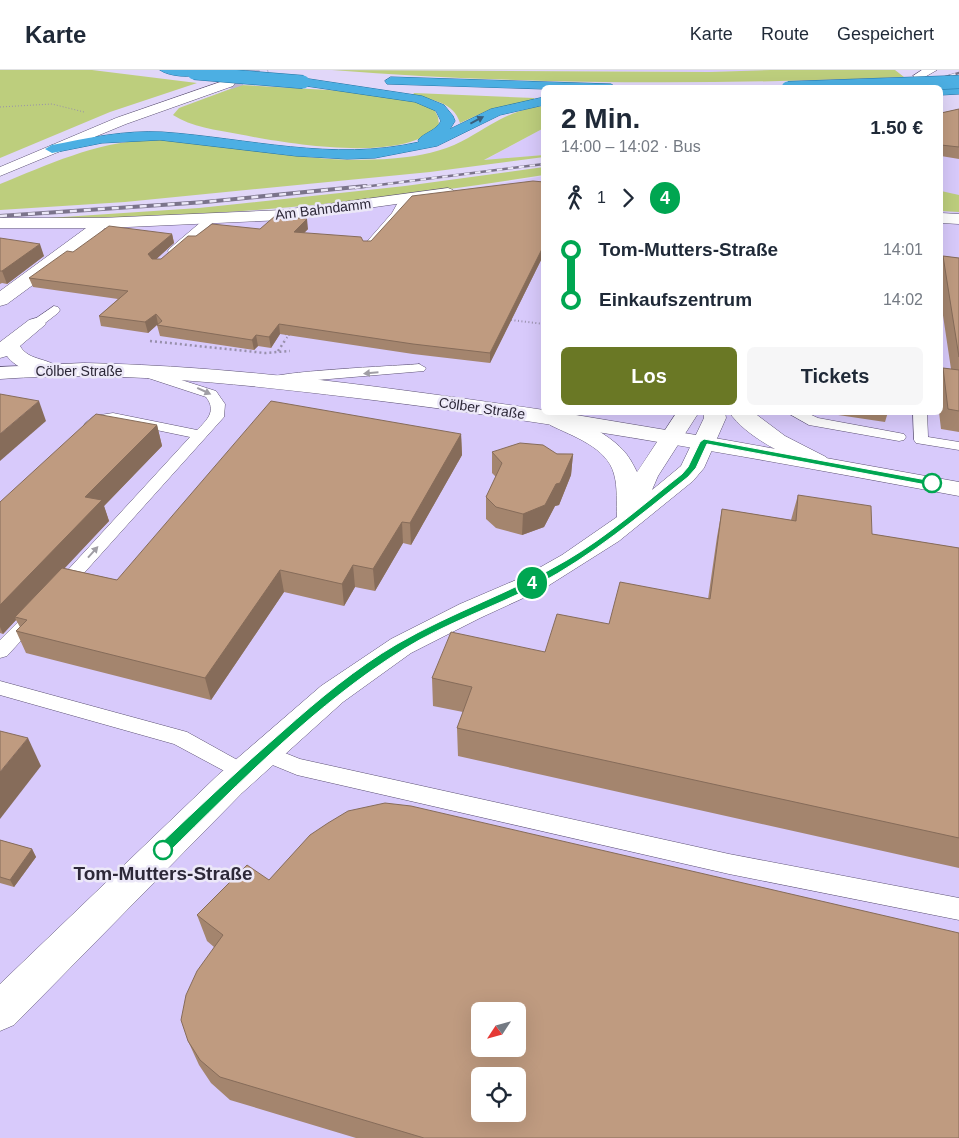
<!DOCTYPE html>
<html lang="de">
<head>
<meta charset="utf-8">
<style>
	body { margin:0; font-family:Arial,sans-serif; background:#f6f6f7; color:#1f2937; height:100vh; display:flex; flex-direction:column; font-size:19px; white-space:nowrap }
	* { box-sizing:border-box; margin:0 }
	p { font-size:16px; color:#747a83 }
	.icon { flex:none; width:28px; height:28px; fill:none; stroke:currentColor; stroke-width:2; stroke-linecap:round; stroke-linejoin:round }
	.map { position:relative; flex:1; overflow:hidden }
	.drawer { position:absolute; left:541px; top:15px; width:402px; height:330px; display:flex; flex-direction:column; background:#fff; border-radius:8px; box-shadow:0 5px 20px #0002 }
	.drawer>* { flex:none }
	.badge { padding:0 10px; border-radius:16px; font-size:18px; line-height:32px }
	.needle { width:32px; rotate:234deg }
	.tools { position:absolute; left:471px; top:932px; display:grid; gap:10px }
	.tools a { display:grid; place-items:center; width:55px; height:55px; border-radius:8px; background:#fff; box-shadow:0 5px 20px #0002; font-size:25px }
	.map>.badge { position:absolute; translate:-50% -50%; box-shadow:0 0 0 2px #fff }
	.legs { display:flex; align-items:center; gap:8px; height:55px; padding:0 20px; font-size:16px }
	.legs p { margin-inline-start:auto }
	.summary { display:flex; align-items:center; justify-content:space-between; height:85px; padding:0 20px }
	h1 { font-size:28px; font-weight:700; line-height:38px }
	.action { display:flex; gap:10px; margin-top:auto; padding:10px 20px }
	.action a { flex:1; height:58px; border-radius:8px; background:#6a7825; color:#fff; font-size:20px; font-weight:700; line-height:58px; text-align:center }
	.action a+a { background:#f6f6f7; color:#1f2937 }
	ul { padding:0 20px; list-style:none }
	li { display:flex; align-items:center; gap:18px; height:50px; font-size:19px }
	li i { display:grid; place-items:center; width:8px; height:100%; margin:0 6px; background:currentColor }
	li i::after { content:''; width:12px; height:12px; margin:-6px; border:4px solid; border-radius:50%; background:#fff }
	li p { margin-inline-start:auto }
	li:first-child i { background:linear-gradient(#0000 50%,currentColor 0) }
	li:last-child i { background:linear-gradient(currentColor 50%,#0000 0) }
	header { display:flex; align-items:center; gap:30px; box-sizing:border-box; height:70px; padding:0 25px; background:#fff; border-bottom:1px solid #e0e1e3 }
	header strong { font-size:24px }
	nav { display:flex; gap:28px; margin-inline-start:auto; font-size:18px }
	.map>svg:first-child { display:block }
	.built { fill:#d8cafb; fill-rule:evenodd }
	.green { fill:#bdce7d }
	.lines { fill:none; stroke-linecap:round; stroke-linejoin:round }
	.secondary-tunnel { stroke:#bdb4d2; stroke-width:13; stroke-dasharray:13 7; stroke-linecap:butt }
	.service-casing { stroke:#5d5275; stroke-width:1 }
	.minor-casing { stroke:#5d5275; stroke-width:1 }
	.tertiary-casing { stroke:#5d5275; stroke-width:1 }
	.secondary-casing { stroke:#5d5275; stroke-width:1 }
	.trunk-casing { stroke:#2473a3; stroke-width:1 }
	.path-far2 { stroke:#9890ab; stroke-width:1; stroke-dasharray:1 2; stroke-linecap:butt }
	.path-far1 { stroke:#9890ab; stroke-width:2; stroke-dasharray:1 2.5; stroke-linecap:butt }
	.path { stroke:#9890ab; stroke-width:2.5; stroke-dasharray:2 3; stroke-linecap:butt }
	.service { fill:#fff; fill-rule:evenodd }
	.minor { fill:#fff; fill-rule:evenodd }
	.tertiary { fill:#fff; fill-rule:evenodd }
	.secondary { fill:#fff; fill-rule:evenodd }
	.trunk { fill:#4cafe3; fill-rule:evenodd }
	.rail-far1-casing { stroke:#7b748b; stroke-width:2.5 }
	.rail-casing { stroke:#7b748b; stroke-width:4 }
	.rail-far1 { stroke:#ece8f8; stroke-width:2; stroke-dasharray:5.5; stroke-linecap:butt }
	.rail { stroke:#ece8f8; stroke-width:2.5; stroke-dasharray:7; stroke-linecap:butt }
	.trunk-bridge-casing { stroke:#2473a3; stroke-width:14; stroke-linecap:butt }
	.trunk-bridge { stroke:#4cafe3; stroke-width:13 }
	.wall { fill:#a4856e }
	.shaded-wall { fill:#866c5a }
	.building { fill:#bf9b80; stroke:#866c5a; fill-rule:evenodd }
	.oneway { fill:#395e7c }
	.oneway2 { fill:#a09ea5 }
	.line-1 { fill:#00a651; stroke:#fff }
	.stop-1-dot { fill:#fff; stroke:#00a651; stroke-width:2.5 }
	.labels { text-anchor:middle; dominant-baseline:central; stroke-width:5; stroke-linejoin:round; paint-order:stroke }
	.far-street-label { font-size:14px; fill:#2d2838; stroke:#ece8f8 }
	.near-stop-label { font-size:19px; font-weight:bold; fill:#2d2838; stroke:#ece8f8 }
</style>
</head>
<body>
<header>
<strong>Karte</strong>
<nav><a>Karte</a><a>Route</a><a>Gespeichert</a></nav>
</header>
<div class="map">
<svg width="959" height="1068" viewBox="0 0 959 1068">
	<rect width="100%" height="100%" fill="#e1d7f9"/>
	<g class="built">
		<polygon points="535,0 771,0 710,2"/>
		<path d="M959,45v1023h-959v-909h84l202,-10 258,-43v236h397v-296zM480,941h38v38h-38zM480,1006h38v38h-38z"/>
		<polygon points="544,58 544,85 483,91"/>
	</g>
	<g class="green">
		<polygon points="0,0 92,0 197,13 110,42 0,88"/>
		<path d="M332,0l378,2 61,-2h124l9,7c-190,8 -382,8 -572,-7z"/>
		<path d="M241,15l104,6 77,12 12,6 4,8 1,8c-34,40 -155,18 -201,9 -21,-4 -47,-7 -65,-19l6,-7z"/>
		<path d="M414,23l120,5v2l-43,9 -31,14c-6,-21 -28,-23 -47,-28z"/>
		<path d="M544,36v22l-60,32 60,-5v2l-114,15 -305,30 -125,8v-26c47,-19 96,-42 148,-44 23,-1 48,3 71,6 63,8 125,19 188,11 20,-2 44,-9 61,-19 28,-16 43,-28 76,-32z"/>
		<path d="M544,97v8c-164,26 -330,44 -496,43l151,-10 206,-22z"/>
		<polygon points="941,121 959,125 959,142 941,141"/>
	</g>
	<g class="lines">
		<polyline class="secondary-tunnel" points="229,13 268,0"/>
		<g class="service-casing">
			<g id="service">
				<polygon points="404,126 409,129 400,146 372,179 364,179 363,177 364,175 392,143 401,127"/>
				<polygon points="212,145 216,146 216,150 177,183 169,183 168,181 169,179 208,146"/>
				<polygon points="54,236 58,237 60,240 58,243 40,257 32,257 30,254 32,251"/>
				<path d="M419,294l7,4 -2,3 -154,13 -7,-4c8,-9 135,-14 156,-16z"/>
				<path d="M147,299l69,22 9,13 -1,13 -157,175 -6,2 -6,-2 -3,-4 3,-4 135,-147 -77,-16c-9,2 -18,8 -27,6l-2,-3 10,-8 19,-3 84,17c10,-10 20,-19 9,-33l-64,-21 -2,-3 2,-3z"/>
				<polygon points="786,342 805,342 818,348 899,363 904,364 906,367 904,370 899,371 809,355"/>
				<polygon points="913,342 927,342 928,367 959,372 959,380 916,373 914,370"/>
				<polygon points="33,541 39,543 42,547 39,551 7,586 0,588 0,570 27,543"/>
				<polygon points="0,611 187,662 250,697 253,703 250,709 243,711 174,674 0,625"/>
				<polygon points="265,675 300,689 729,784 959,828 959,850 729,804 297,705 258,689 255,683 258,677"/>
			</g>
		</g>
		<g class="minor-casing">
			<g id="minor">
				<polygon points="922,0 937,0 923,8 915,8 913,6"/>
				<polygon points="448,118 453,120 456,123 453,126 283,150 105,158 90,173 7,234 0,236 0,221 86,158 0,158 0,148 101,148 283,140"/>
				<polygon points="941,143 959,144 959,154 941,153"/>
				<path d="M36,248l7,2 3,4 -26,22c9,16 31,11 40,24l-3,4c-15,4 -41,-5 -50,-18l-7,2v-16l29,-22z"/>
				<path d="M677,342h22l-41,64 -6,14 29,-24 23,-48 -1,-6h22l1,6 -22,50 -11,13 -74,60 -76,48 -63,29 -69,35 -68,49 -101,91 -228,232 -14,6v-47l218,-209 103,-89 70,-47 69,-35 63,-27 39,-22 55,-38c-1,-14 1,-29 -3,-43 -7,-27 -42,-38 -64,-49l-3,-5 3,-5c19,-4 59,20 72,34 7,7 11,15 15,23z"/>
				<path d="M729,342h24l32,24 41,21 4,5 -4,5 -8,2 -8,-2c-27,-14 -63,-29 -81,-55z"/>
			</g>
		</g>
		<g class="tertiary-casing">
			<path id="tertiary" d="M84,293c154,3 307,25 460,47v2l26,2 156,26 233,42v14c-194,-36 -389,-72 -586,-96 -124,-15 -248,-30 -373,-21v-12z"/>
		</g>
		<g class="secondary-casing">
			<polygon id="secondary" points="229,9 235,13 233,16 126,54 0,106 0,97 116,48"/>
		</g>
		<g class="trunk-casing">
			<g id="trunk">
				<path d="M160,0h36l4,3c-7,6 -33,3 -40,-3z"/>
				<polygon points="391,7 611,14 617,18 544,18 544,19 387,14 385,11"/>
				<path d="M303,8l119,18 22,9 9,11 2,5 -5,8 41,-20 53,-12v8l-44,10 -63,31 -62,12 -28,1 -51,-3 -136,-16 -58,3 -50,10 -7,-4 7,-4c36,-7 73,-15 110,-13 86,6 171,30 257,10l-1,-2c7,-8 18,-9 23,-19l-5,-10 -21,-9 -116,-17 -2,-3 2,-3z"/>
				<polygon points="959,16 959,24 941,25 940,18"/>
			</g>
		</g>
		<polyline class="path-far2" points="0,37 52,34 84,42"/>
		<g class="path-far1">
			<polyline points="511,250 544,254"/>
			<polyline points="285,264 289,265 285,270"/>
		</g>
		<g class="path">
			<polyline points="150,271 265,283 290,281"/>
			<polyline points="278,281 286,269"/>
		</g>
		<use href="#service" class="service"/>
		<use href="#minor" class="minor"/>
		<use href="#tertiary" class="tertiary"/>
		<use href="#secondary" class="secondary"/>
		<use href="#trunk" class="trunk"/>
		<g class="rail-far1-casing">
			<g id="rail-far1">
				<polyline points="908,18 959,3"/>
				<polyline points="355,118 544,94"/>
			</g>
		</g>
		<g class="rail-casing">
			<polyline id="rail" points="0,146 205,132 366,116"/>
		</g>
		<use href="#rail-far1" class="rail-far1"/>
		<use href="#rail" class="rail"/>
		<g class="trunk-bridge-casing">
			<g id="trunk-bridge">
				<polyline points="194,3 303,12"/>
				<polyline points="788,18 959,12"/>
			</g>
		</g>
		<use href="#trunk-bridge" class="trunk-bridge"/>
	</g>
	<g class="wall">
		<polygon points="959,39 959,89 941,86 941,43"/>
		<polygon points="544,112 544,184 490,293 413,284 280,264 271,278 258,276 254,280 160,266 157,255 158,254 148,263 101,256 99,246 118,229 33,217 29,208 73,182 172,164 174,173 156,189 161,189 196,166 260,159 308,159 304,163 363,171 371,171"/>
		<polygon points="0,168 44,186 7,214 2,213 0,214"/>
		<polygon points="943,186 959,188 959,362 941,359 939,342 941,342 941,303 943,298 951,299 941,232 941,193"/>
		<polygon points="818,342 888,342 885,352"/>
		<polygon points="157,355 162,376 104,436 109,451 64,498 117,510 461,364 462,385 411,475 403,473 375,521 355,517 344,536 284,522 211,630 26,583 16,561 20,557 16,550 3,564 0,563 0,432"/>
		<polygon points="492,382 573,384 571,405 559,435 555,436 544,457 522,465 496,458 486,449 486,427 496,407 492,403"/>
		<polygon points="798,425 872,464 959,478 959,798 458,686 457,658 463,642 433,636 432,608 545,582 609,554 708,529 717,467 722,439 791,450"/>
		<polygon points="0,770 32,779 36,787 14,817 0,813"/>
		<polygon points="269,810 959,1068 356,1068 230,1030 211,1013 199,995 188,971 214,877 207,871 197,845"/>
	</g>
	<g class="shaded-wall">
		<polygon points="307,149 308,159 295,172 294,162"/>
		<polygon points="172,164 174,173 151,194 148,184"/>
		<polygon points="40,174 44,186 7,214 2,201"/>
		<polygon points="544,175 544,184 490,293 490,283"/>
		<polygon points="156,244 158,254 148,263 145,252"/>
		<polygon points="279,254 280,264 271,278 269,267"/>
		<polygon points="256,265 258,276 254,280 252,270"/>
		<polygon points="39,331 46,351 0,391 0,364"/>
		<polygon points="157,355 162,376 104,436 109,451 18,548 15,547 16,550 3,564 0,557 0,535 85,427"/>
		<polygon points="461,364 462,385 411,475 410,453"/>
		<polygon points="573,384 571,405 559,435 555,436 544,457 522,465 523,444 556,414"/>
		<polygon points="402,452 403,473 375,521 373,499"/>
		<polygon points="353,495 355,517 344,536 342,514"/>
		<polygon points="280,500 284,522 211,630 205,608"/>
		<polygon points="28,668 41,696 0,749 0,702"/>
		<polygon points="32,779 36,787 14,817 10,810"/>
	</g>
	<g class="building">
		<polygon points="959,39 959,77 941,75 941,43"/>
		<polygon points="533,111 544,112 544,175 490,283 413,274 279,254 269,267 256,265 252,270 157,255 162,251 156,244 145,252 99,246 128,221 29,208 67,181 73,182 109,156 172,164 148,184 152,189 161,189 188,166 196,166 212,154 260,159 275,146 307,149 294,162 361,167 363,171 371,171 412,126"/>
		<polygon points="0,168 40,174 2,201 0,201"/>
		<polygon points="943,186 959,188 959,287"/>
		<polygon points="943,298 959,300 959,341 948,339"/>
		<polygon points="0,324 39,331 0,364"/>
		<polygon points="271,331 461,364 410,453 402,452 373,499 353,495 342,514 280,500 205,608 16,561 27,550 15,547 62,498 117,510"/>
		<polygon points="96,344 157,355 85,427 102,430 0,535 0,432"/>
		<polygon points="520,373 543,375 557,384 573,384 560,413 556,414 545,435 523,444 496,437 486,427 502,393 492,382"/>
		<polygon points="798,425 871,436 872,464 959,478 959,768 457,658 472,617 432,608 451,562 545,582 557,544 609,554 620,512 710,529 722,439 796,451"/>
		<polygon points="0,661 28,668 0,702"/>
		<path d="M385,733l26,3 548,127v205h-535l-204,-61 -20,-17 -12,-19 -7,-21 5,-25 11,-24 26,-36 -26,-20 50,-50 22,15 41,-45 18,-12 20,-12zM480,941h38v38h-38zM480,1006h38v38h-38z"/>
		<polygon points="0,770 32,779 10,810 0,807"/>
	</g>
	<defs><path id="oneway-solid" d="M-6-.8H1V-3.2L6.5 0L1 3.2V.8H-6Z" transform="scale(1.25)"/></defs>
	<use class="oneway" href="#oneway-solid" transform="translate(477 50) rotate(-28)"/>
	<g class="oneway2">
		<use href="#oneway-solid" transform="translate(371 303) rotate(175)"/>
		<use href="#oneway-solid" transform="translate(204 321) rotate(25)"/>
		<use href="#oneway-solid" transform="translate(93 482) rotate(-48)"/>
	</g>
	<path class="line-1" d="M704,369l228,42 5,2 -5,3 -225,-42 -11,24 -8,9c-49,39 -96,79 -151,108 -43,22 -91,38 -133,64 -86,53 -165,134 -237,205l-4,1 -5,-1 -2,-4 2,-4c41,-39 82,-78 125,-115 36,-32 73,-63 114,-87 55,-32 116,-52 170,-84 41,-24 78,-57 115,-86l6,-7 12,-25z"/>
	<g class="stop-1-dot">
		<circle cx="932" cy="413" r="9"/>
		<circle cx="163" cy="780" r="9"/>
	</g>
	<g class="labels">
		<g class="far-street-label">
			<text transform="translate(323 139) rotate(-7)">Am Bahndamm</text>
			<text x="79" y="301">Cölber Straße</text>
			<text transform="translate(482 338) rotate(8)">Cölber Straße</text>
		</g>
		<g class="near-stop-label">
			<text x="163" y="803">Tom-Mutters-Straße</text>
		</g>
	</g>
</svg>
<div class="tools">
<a><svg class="needle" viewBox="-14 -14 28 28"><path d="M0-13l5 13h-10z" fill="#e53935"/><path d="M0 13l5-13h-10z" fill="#747a83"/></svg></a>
<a><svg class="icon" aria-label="locate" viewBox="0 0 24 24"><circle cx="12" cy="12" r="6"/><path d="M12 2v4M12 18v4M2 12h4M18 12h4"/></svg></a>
</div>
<b class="badge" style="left:532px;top:513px;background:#00a651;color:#fff">4</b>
<section class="drawer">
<div class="summary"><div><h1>2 Min.</h1><p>14:00 – 14:02 · Bus</p></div><b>1.50 €</b></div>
<div class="legs"><svg class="icon" aria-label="walk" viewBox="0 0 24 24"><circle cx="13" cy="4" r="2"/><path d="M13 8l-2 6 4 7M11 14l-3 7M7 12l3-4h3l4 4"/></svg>1<svg class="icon" aria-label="forward" viewBox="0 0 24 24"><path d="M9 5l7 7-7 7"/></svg><b class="badge" style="background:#00a651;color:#fff">4</b></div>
<ul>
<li><i style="color:#00a651"></i><b>Tom-Mutters-Straße</b><p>14:01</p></li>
<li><i style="color:#00a651"></i><b>Einkaufszentrum</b><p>14:02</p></li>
</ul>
<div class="action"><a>Los</a><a>Tickets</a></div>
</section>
</div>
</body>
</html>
